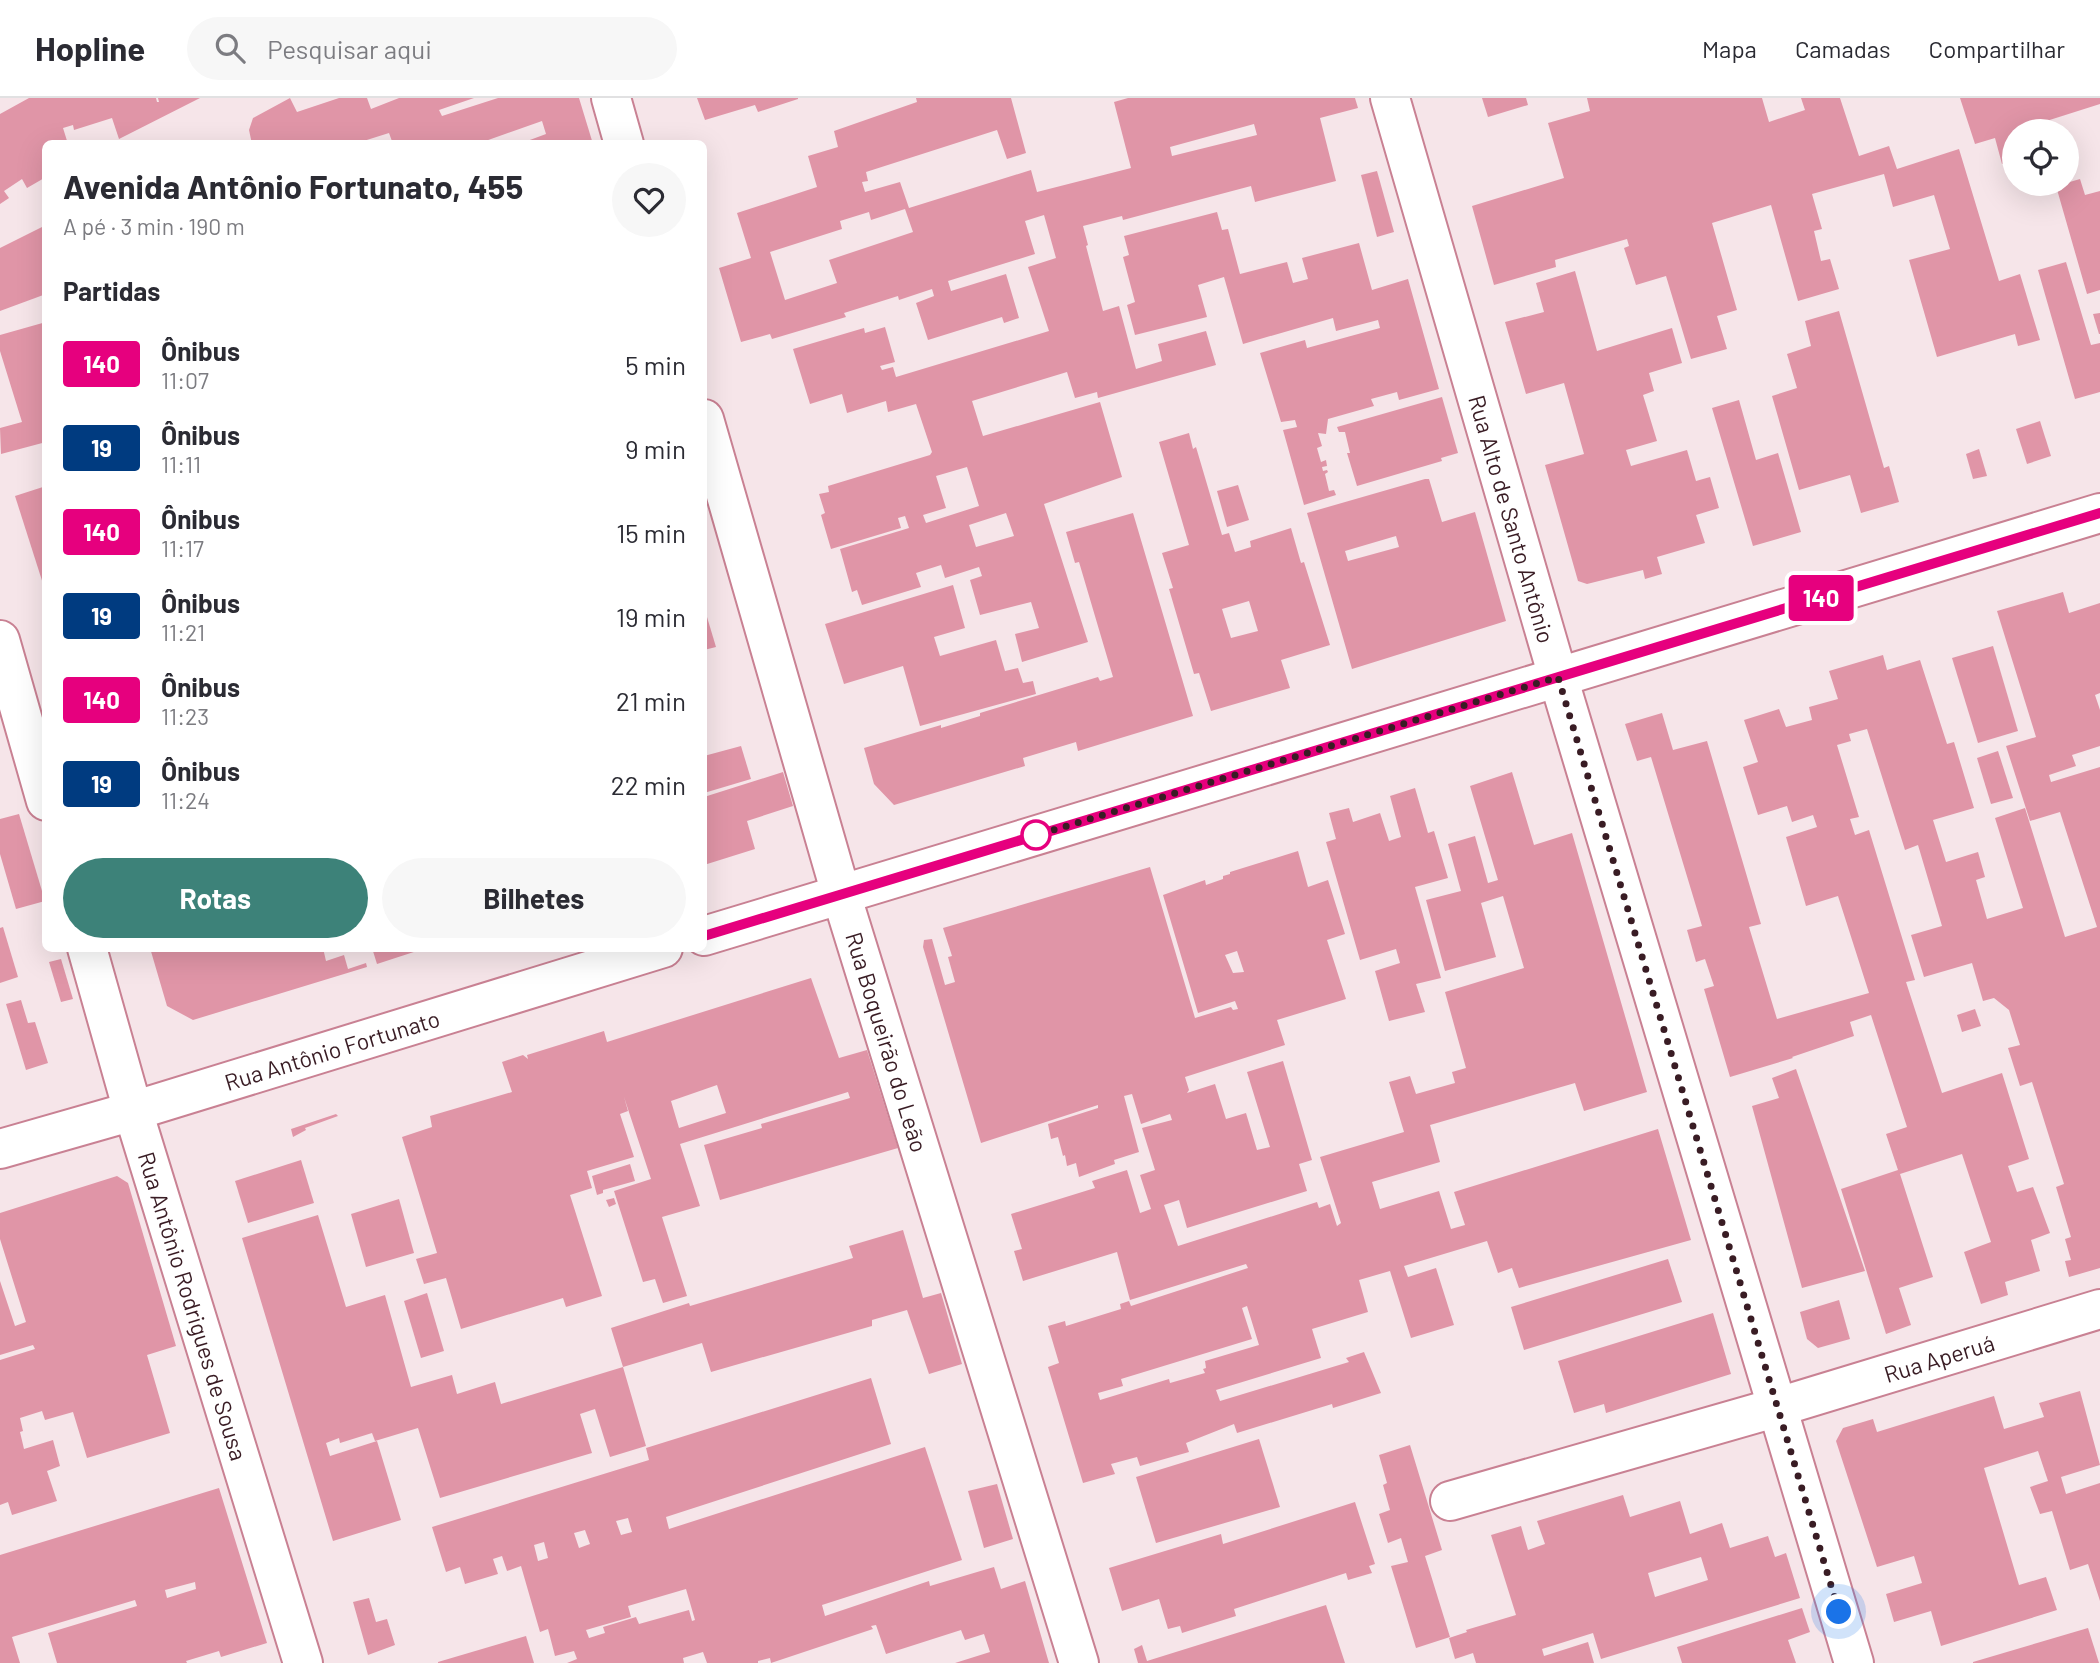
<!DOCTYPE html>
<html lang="pt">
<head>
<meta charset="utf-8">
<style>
	body { margin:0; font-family:Barlow,sans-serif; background:#f7f7f7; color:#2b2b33; height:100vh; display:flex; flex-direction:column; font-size:26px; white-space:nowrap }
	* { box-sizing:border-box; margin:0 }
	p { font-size:23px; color:#7c7c81 }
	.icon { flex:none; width:38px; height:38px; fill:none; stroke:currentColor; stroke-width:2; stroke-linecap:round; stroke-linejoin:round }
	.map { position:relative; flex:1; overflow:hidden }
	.panel { position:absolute; left:42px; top:42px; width:665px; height:812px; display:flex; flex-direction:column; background:#fff; border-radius:10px; box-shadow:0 7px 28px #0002 }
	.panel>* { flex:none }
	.badge { padding:0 14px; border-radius:5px; font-size:24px; line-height:46px }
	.buttons { position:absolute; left:2002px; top:21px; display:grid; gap:14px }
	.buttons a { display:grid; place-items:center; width:77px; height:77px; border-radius:50%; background:#fff; box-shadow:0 7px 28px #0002; font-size:35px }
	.you { position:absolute; width:35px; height:35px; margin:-18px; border:5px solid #fff; border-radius:50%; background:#1a73e8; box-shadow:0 0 0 10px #1a73e833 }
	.map>.badge { position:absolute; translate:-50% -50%; box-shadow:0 0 0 4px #fff }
	h2 { padding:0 21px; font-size:26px; line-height:63px }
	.round { display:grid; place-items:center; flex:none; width:74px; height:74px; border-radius:37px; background:#f7f7f7 }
	.head { display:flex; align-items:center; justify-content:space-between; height:119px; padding:0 21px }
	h1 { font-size:33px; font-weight:700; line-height:52px }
	.primary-button { display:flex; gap:14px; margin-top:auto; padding:14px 21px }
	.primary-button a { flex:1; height:80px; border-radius:42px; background:#3d8279; color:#fff; font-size:28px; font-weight:700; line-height:80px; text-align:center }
	.primary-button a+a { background:#f7f7f7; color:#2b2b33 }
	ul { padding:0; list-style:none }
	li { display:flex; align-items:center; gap:21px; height:84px; padding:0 21px }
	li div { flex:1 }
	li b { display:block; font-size:26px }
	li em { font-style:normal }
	li .badge { min-width:77px; font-weight:700; text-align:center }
	header { display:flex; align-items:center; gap:42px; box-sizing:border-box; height:98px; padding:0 35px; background:#fff; border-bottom:2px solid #e1e1e2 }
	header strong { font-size:33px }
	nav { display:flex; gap:38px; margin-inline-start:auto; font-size:24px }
	.search { width:490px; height:63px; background:#f7f7f7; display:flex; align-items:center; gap:18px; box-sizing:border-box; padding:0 24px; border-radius:38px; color:#7c7c81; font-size:26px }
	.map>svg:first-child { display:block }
	.building { fill:#e095a7; fill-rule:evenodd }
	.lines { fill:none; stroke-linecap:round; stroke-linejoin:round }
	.minor-casing { stroke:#c98193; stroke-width:42 }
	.minor { stroke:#fff; stroke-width:38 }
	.line-casing { stroke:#fff; stroke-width:16 }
	.line { stroke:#e6007e; stroke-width:10 }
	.walk { stroke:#391c24; stroke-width:7; stroke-dasharray:0 12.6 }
	.stop-dot { fill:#fff; stroke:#e6007e; stroke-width:3.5 }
	.labels { text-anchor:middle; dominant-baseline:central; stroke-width:5; stroke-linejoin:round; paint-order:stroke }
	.street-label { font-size:23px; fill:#391c24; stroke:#fff }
</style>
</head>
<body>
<header>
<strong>Hopline</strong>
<div class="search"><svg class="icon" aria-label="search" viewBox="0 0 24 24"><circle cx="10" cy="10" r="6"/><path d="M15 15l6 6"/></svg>Pesquisar aqui</div>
<nav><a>Mapa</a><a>Camadas</a><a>Compartilhar</a></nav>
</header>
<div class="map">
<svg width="2100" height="1565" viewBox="0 0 2100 1565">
	<rect width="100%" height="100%" fill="#f6e5e9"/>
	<g class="building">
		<polygon points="29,0 156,0 157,4 159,4 158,0 200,0 119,41 112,20 74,32 73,27 63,30 68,46 46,46 46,79 27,90 22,81 4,93 9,100 0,106 0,16"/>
		<polygon points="290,0 297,14 339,0 367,0 371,11 399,0 474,0 439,12 442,18 498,0 579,0 593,46 519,46 546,36 542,23 477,46 393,46 389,35 354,46 252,46 249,32 253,20"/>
		<polygon points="697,0 798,0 798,1 758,14 755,7 705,22"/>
		<path d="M916,0h95l15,55 -19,6 -10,-29 -131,42 2,9 -6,1 3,10 35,-10 9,26 122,-38 6,22 94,-24 -17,-66 14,-4h227l3,10 -38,10 16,63 -81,21 -4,-16 -128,34 -1,-4 -39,10 5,19 -2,1 17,65 16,-5 17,63 26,-8 -4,-17 48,-13 10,34 -118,33 -1,-6 -22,6 -8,-26 -95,29 11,35 117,-34 22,75 -78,27 44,138 -66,20 -7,-28 24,-6 -8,-26 -51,13 -10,-35 12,-4 -3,-9 -34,11 -4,-13 -25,8 5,14 -59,18 -5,-15 -5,2 -12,-43 69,-21 -4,-12 -7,2 3,10 -70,21 -10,-34 4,-2 -6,-19 10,-2 -1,-6 102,-31 2,-3 -16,-48 -28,8 -2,-11 -39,12 -5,-19 -32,10 -17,-55 71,-21 1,5 20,-6 10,35 -15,4 2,4 11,-3 3,10 153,-46 -21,-64 28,-9 -12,-43 -19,6 10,33 -87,27 3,10 55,-17 13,44 -15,5 -2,-6 -74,23 -12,-37 18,-7 -2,-7 -33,11 -1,-4 -54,17 2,4 -74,22 -2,-5 -29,8 -22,-74 32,-10 -14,-45 80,-26 -9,-31 30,-9 -4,-16 83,-29zM1254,26l3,11 -85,21 -2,-9zM905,111l8,23 -84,28 8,23 -52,17 -15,-48 72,-23 -2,-8 29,-9 2,8zM967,369l12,39 -53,17 -3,-8 23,-7 -10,-32zM1006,415l8,23 -38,11 -7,-22z"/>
		<polygon points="1482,0 1526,0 1528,7 1488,19"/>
		<polygon points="1587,0 1762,0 1769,24 1805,12 1801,0 1840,0 1859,58 1889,48 1897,71 1959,51 1999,183 2020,176 2040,242 2018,248 2015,236 1937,259 1909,162 1950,151 1934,97 1893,109 1884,76 1812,96 1822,131 1814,133 1821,163 1830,161 1839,191 1798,203 1771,107 1712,125 1737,212 1717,218 1727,251 1691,261 1666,178 1636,187 1624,150 1629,148 1627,141 1555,162 1556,169 1494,187 1472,108 1564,80 1548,25 1590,13"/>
		<polygon points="1960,0 2100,0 2100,6 2037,26 2039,33 2014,33 2014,62 2002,66 1995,40 1975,46"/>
		<polygon points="1377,73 1394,134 1377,139 1361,77"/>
		<polygon points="2080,81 2085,97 2100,93 2100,192 2087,196 2056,88"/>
		<polygon points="1217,114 1222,132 1228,131 1240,176 1287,164 1293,185 1308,181 1302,160 1359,145 1372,192 1408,181 1439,291 1399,302 1397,294 1371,301 1374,308 1328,321 1326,336 1318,335 1322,348 1317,350 1321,364 1326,362 1327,368 1322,369 1323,373 1327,372 1328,374 1325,376 1329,393 1334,392 1336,397 1304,407 1283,332 1297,329 1295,322 1281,324 1260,255 1305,242 1307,250 1380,230 1378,222 1336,233 1333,220 1243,246 1224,179 1198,187 1207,219 1135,237 1127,207 1135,204 1123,159 1129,157 1124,138"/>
		<polygon points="46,127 46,196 0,213 0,150"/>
		<polygon points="2066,164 2091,247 2100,245 2100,294 2075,301 2038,172"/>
		<polygon points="1575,173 1597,253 1672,230 1682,265 1649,275 1654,293 1643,297 1657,343 1626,352 1631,368 1687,352 1696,383 1710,379 1719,410 1696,417 1705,445 1657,459 1662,476 1645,481 1643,472 1587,486 1578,483 1545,367 1584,356 1564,285 1526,296 1505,224 1544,214 1536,185"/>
		<polygon points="1839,213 1884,370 1889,368 1899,404 1861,415 1850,377 1799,392 1772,298 1797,290 1787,256 1811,248 1805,223"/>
		<polygon points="2100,215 2100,236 2099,236 2093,216"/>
		<polygon points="46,224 46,344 1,356 0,330 22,324 0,253 0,237"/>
		<polygon points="1442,299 1458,355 1441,360 1442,363 1357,388 1347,355 1350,355 1345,334 1339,334 1337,329"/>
		<polygon points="1739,302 1756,362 1778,355 1801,434 1753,448 1712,310"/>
		<polygon points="2040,323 2051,358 2027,366 2016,331"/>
		<path d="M1189,335l4,16 3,-2 26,88 7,-2 6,19 16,-5 -1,-6 41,-13 10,35 3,-1 26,83 -49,15 9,28 -79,23 -12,-38 -5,1 -25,-85 4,-1 -11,-35 27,-8 -30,-103zM1249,503l9,30 -27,7 -9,-29z"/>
		<polygon points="1979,351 1987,378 1973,381 1966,356"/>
		<path d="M1425,381h4l13,43 33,-10 31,109 -154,48 -45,-156zM1396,438l3,11 -51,14 -3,-10z"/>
		<polygon points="1238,387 1249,422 1227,429 1217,393"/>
		<polygon points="46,388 46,492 45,492 15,398"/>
		<polygon points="1133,415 1193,618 1078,653 1076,644 1023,660 1025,668 894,707 874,686 864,650 941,627 941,630 980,618 980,615 1098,579 1100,583 1113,579 1079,464 1075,465 1066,434"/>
		<polygon points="953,487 965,530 934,539 940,558 996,542 1005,573 1018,570 1023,585 1033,583 1036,596 920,628 903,568 844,586 825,526"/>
		<polygon points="2063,494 2069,515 2100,505 2100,595 2095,597 2100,612 2100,648 2072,657 2076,668 2049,677 2051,684 2100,669 2100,1170 2069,1179 2065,1163 2071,1162 2065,1141 2071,1139 2056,1089 2064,1086 2032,984 2020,988 2008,950 2020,947 2009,912 1994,900 1983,903 1972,865 1924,879 1911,837 1942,828 1918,747 1905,752 1867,631 1849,636 1851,643 1837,647 1859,719 1850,721 1855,737 1869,732 1915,882 1906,884 1942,995 2002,975 2029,1061 2008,1068 2017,1094 2033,1089 2050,1135 2031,1142 2040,1173 2005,1184 2008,1197 1981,1206 1964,1154 1991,1144 1962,1056 1900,1076 1933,1179 1899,1190 1911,1227 1886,1236 1841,1091 1898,1072 1886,1036 1907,1029 1871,917 1850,924 1854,938 1792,959 1793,960 1730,979 1704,891 1714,888 1705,861 1696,864 1687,832 1702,828 1651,659 1637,663 1625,626 1662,615 1673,652 1707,643 1761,826 1749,829 1777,921 1869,895 1838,798 1806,808 1786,739 1817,729 1813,717 1792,724 1787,708 1758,717 1743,669 1758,664 1744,622 1779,611 1786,629 1812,622 1809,609 1838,601 1829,573 1883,557 1887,572 1920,562 1947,646 1954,644 1974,710 1933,722 1946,764 1978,754 1985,779 1976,782 1987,821 2023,810 1995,720 2025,710 2065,839 2097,829 2060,714 2030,723 2006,648 2036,639 1997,513"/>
		<polygon points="704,509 716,549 704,552"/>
		<polygon points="1993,548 2018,633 1978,645 1952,560"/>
		<polygon points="741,648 751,681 704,695 704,658"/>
		<polygon points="1998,653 2013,700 1991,706 1977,660"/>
		<polygon points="783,674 793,708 747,723 755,751 704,767 704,699"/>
		<path d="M1512,674l22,73 38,-12 75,259 -63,19 -9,-28 -145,42 10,37 -68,20 8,27 59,-18 12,38 14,-4 -11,-33 204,-63 33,111 -172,48 -7,-20 -14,5 -11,-32 -83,25 4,11 28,-9 18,57 -43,13 -21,-67 -31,9 9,32 -56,17 9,29 -105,32 4,11 129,-39 -3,-4 18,-6 17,41 -48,15 -1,-4 -95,29 -3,-9 -48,19 3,9 -49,14 -3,-9 -26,7 4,10 -32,9 -35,-116 11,-4 -11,-37 17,-5 1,5 55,-17 -1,-5 9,-3 2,5 117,-38 -2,-4 -116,36 -13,-48 -94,29 -9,-30 8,-2 -11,-35 84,-26 -3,-7 35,-11 13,43 11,-4 -11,-34 15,-5 -13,-42 30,-8 -2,-6 -29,10 -9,-30 -8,2 15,56 -25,8 1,4 -36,13 -3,-14 -9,3 -2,-11 -2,1 -5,-19 -7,2 -3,-15 50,-16v-3l-117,38 -58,-196 1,-7 8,-1 13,46 10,-3 -7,-25 4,-1 -9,-28 207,-61 45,151 36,-11 2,3 5,-1 -3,-8 -37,12 -35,-118 42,-15 1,5 17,-6v-3l7,-2v-2l68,-21 10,36 20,-7 17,54 -18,6 19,59 -69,21 8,25 -100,32 4,13 -2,3 28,-9 11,35 20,-6 11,37 13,-3 -23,-75 36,-11 29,99 -13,4 8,27 -120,37 -8,-28 -15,5 14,41 139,-44 2,6 11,-4 7,22 4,-3 -21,-66 84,-25 -15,-50 21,-6 6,18 39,-11 -3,-11 14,-4 -21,-76 79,-24 -21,-72 -22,7 15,54 -51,14 -19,-71 35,-9 -13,-47 27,-8 13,47 10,-3 -28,-94zM1237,853l7,21 -11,1 -8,-18zM1247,1208l12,39 -54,16 1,7 -3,1 2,4 -35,10 -1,-4 -69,21 -2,-7 25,-7 -2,-7 131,-40 -10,-31z"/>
		<polygon points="1415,690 1428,735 1434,733 1448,780 1415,789 1441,880 1416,886 1425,914 1389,923 1375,873 1400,865 1396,851 1360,862 1326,744 1336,741 1329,715 1349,710 1353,724 1380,715 1389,743 1401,739 1390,698"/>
		<polygon points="19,716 45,803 16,811 0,756 0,721"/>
		<polygon points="3,829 18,879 0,885 0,830"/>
		<polygon points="150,850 323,850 326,863 344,857 348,871 366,865 367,869 193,922 167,908"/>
		<polygon points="372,850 422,850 423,851 377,866"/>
		<polygon points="61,861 73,901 61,904 49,864"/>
		<path d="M811,880l28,80 28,-8 31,98 -178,52 -16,-55 58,-17 -1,-4 89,-26 -2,-6 -168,52 20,62 -38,11 25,79 -24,7 -8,-24 -12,3 -29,-91 37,-12 -27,-82 4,14 -8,3 14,43 -47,14 5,17 -22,7 32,101 -36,11 -3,-9 -102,31 -15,-51 -22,6 -8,-25 21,-6 -35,-116 30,-10 -2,-11 82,-24 -10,-30 21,-7 5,4 -1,-4 77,-24 3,11zM717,987l9,28 -47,15 -8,-27z"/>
		<polygon points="21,902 28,925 35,924 48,965 26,972 6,906"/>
		<polygon points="1975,911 1981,928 1962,934 1957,917"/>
		<polygon points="1796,971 1865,1173 1802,1190 1752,1008 1779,1000 1772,980"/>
		<polygon points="336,1016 338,1018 305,1030 306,1032 293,1039 291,1031"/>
		<polygon points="301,1062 314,1105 248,1125 235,1083"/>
		<polygon points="630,1066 635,1083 603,1092 603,1095 597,1097 592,1078"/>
		<polygon points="117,1078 128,1085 176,1248 147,1257 170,1335 87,1360 73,1314 45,1322 42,1313 20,1320 23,1333 20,1334 24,1351 53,1342 60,1368 47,1373 57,1403 12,1417 8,1404 0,1407 0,1262 35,1251 33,1247 0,1257 0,1183 15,1228 26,1224 0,1141 0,1115"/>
		<polygon points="614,1100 616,1106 609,1109 606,1102"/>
		<polygon points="399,1101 414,1155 366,1169 351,1116"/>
		<polygon points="318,1117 346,1209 385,1197 411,1289 452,1277 457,1296 495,1284 501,1306 623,1269 646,1348 610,1359 595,1311 580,1316 592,1355 440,1400 418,1330 375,1343 372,1335 340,1345 339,1340 326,1345 330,1358 377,1343 401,1422 333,1443 242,1140"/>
		<polygon points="903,1132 923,1200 941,1195 962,1266 929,1276 907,1212 872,1222 872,1228 711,1274 702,1245 623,1269 611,1230 689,1205 690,1208 853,1160 849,1148"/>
		<polygon points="1668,1161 1682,1204 1524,1252 1511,1209"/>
		<polygon points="427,1195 444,1253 421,1260 404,1203"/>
		<polygon points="1839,1202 1850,1241 1818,1250 1807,1241 1800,1214"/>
		<polygon points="1713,1215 1731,1276 1606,1315 1604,1306 1574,1315 1558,1263"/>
		<path d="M871,1280l20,66 -225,73 3,12 256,-82 37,113 -140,45 3,11 104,-35 1,5 64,-19 7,22 24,-8 24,82h-94l35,-11 -6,-18 -19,6 -4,-10 -75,24 -10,-29 -5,1 2,3 -102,34 -1,-5 -12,3v2h-51l-4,-11 -20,6 1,5h-117l10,-4 -3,-8 -19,5 -7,-27 -8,3 -19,-66 -14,5 -5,-15 -9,3 5,15 -33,10 -5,-17 -14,5 -14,-45 217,-67 -3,-12zM628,1420l4,14 -11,3 -5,-14zM585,1432l5,14 -11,4 -5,-15zM544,1444l4,16 -10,3 -4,-16zM686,1491l9,31 -3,1 -3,-11 -50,14 -3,-7 -33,10 2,6 -16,5 -3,-8 45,-13 -3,-11z"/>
		<polygon points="2080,1293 2100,1367 2061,1379 2066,1396 2100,1385 2100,1503 2088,1466 2070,1472 2052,1413 2040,1416 2030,1389 2048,1383 2038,1353 1984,1370 2019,1487 2046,1479 2057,1512 1941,1548 1931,1513 1894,1524 1886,1496 1922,1485 1914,1458 1877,1469 1836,1343 1843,1330 1873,1321 1877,1334 1994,1298 2004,1331 2044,1319 2039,1305"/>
		<polygon points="1259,1341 1280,1409 1156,1445 1136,1379"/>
		<polygon points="1410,1347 1442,1452 1425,1458 1450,1539 1416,1550 1391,1468 1408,1464 1401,1440 1388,1445 1379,1416 1390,1412 1383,1387 1387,1385 1379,1357"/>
		<polygon points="997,1386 1013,1441 984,1450 968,1393"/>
		<path d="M219,1390l48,155 -46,14 -2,-6 -33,10 1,2h-130l-9,-30 89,-27 -2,-6 -123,37 8,26h-20v-108zM195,1484l1,7 -29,9 -2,-8z"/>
		<path d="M1623,1397l7,22 50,-16 10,33 32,-11 8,25 38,-12 7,21 11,-4 14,45 -199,61 -8,-26 -51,16 2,7 44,-14 6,21h-118l-3,-10 -18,6 -6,-21 18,-6 -1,-2 50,-15 -25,-80 30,-9 7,24 17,-6 -8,-23zM1701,1459l7,23 -53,17 -7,-24z"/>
		<polygon points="1355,1404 1375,1466 1369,1468 1372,1475 1348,1482 1346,1475 1234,1511 1236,1518 1182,1535 1180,1528 1168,1531 1159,1501 1122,1513 1109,1470 1221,1436 1223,1446"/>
		<polygon points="369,1500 376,1524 387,1521 395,1547 368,1557 353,1504"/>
		<polygon points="1326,1507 1345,1565 1138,1565 1134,1551 1142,1547 1147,1563"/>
		<polygon points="1802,1510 1810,1534 1788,1542 1796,1565 1682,1565 1677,1549"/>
		<polygon points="2088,1530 2099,1565 1973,1565 1973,1564"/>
		<polygon points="526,1538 534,1565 438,1565 438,1564"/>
	</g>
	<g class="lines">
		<g class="minor-casing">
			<g id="minor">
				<polyline points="611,0 624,46"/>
				<polyline points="1390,0 1558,579 1854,1565"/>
				<polyline points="704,321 841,796 1079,1565"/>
				<polyline points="0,542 46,703"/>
				<polyline points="704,838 2100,415"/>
				<polyline points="87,850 133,1013 303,1565"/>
				<polyline points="0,1051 133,1013 663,850"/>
				<polyline points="1450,1403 1778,1309 2100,1211"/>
			</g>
		</g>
		<use href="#minor" class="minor"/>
	</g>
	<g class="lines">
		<g class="line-casing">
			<polyline id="line" points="704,838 2100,415"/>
		</g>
		<use href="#line" class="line"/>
		<polyline class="walk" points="1036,737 1027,740 1558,579 1839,1514"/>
	</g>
	<circle class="stop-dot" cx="1036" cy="737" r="14"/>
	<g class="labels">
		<g class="street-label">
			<text transform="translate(1512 421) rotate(74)">Rua Alto de Santo Antônio</text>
			<text transform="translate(887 944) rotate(73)">Rua Boqueirão do Leão</text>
			<text transform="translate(332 952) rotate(-17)">Rua Antônio Fortunato</text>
			<text transform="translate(193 1208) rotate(73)">Rua Antônio Rodrigues de Sousa</text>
			<text transform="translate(1939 1260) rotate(-17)">Rua Aperuá</text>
		</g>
	</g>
</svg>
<div class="buttons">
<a><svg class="icon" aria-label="locate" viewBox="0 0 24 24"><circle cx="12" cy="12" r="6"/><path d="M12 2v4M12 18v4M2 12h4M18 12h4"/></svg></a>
</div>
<div class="you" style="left:1839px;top:1514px"></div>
<b class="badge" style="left:1821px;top:500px;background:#e6007e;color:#fff">140</b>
<section class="panel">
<div class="head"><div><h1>Avenida Antônio Fortunato, 455</h1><p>A pé · 3 min · 190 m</p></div><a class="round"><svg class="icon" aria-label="heart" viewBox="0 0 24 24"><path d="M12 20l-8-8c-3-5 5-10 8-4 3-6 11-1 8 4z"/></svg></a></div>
<h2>Partidas</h2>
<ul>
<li><span class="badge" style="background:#e6007e;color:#fff">140</span><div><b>Ônibus</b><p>11:07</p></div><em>5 min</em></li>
<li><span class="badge" style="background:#003b80;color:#fff">19</span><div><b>Ônibus</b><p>11:11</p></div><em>9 min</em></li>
<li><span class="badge" style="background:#e6007e;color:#fff">140</span><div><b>Ônibus</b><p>11:17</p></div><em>15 min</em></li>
<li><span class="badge" style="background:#003b80;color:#fff">19</span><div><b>Ônibus</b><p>11:21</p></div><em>19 min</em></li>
<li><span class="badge" style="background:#e6007e;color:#fff">140</span><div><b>Ônibus</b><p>11:23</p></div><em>21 min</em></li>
<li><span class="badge" style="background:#003b80;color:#fff">19</span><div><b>Ônibus</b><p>11:24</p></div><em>22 min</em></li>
</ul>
<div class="primary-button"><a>Rotas</a><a>Bilhetes</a></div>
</section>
</div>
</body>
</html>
